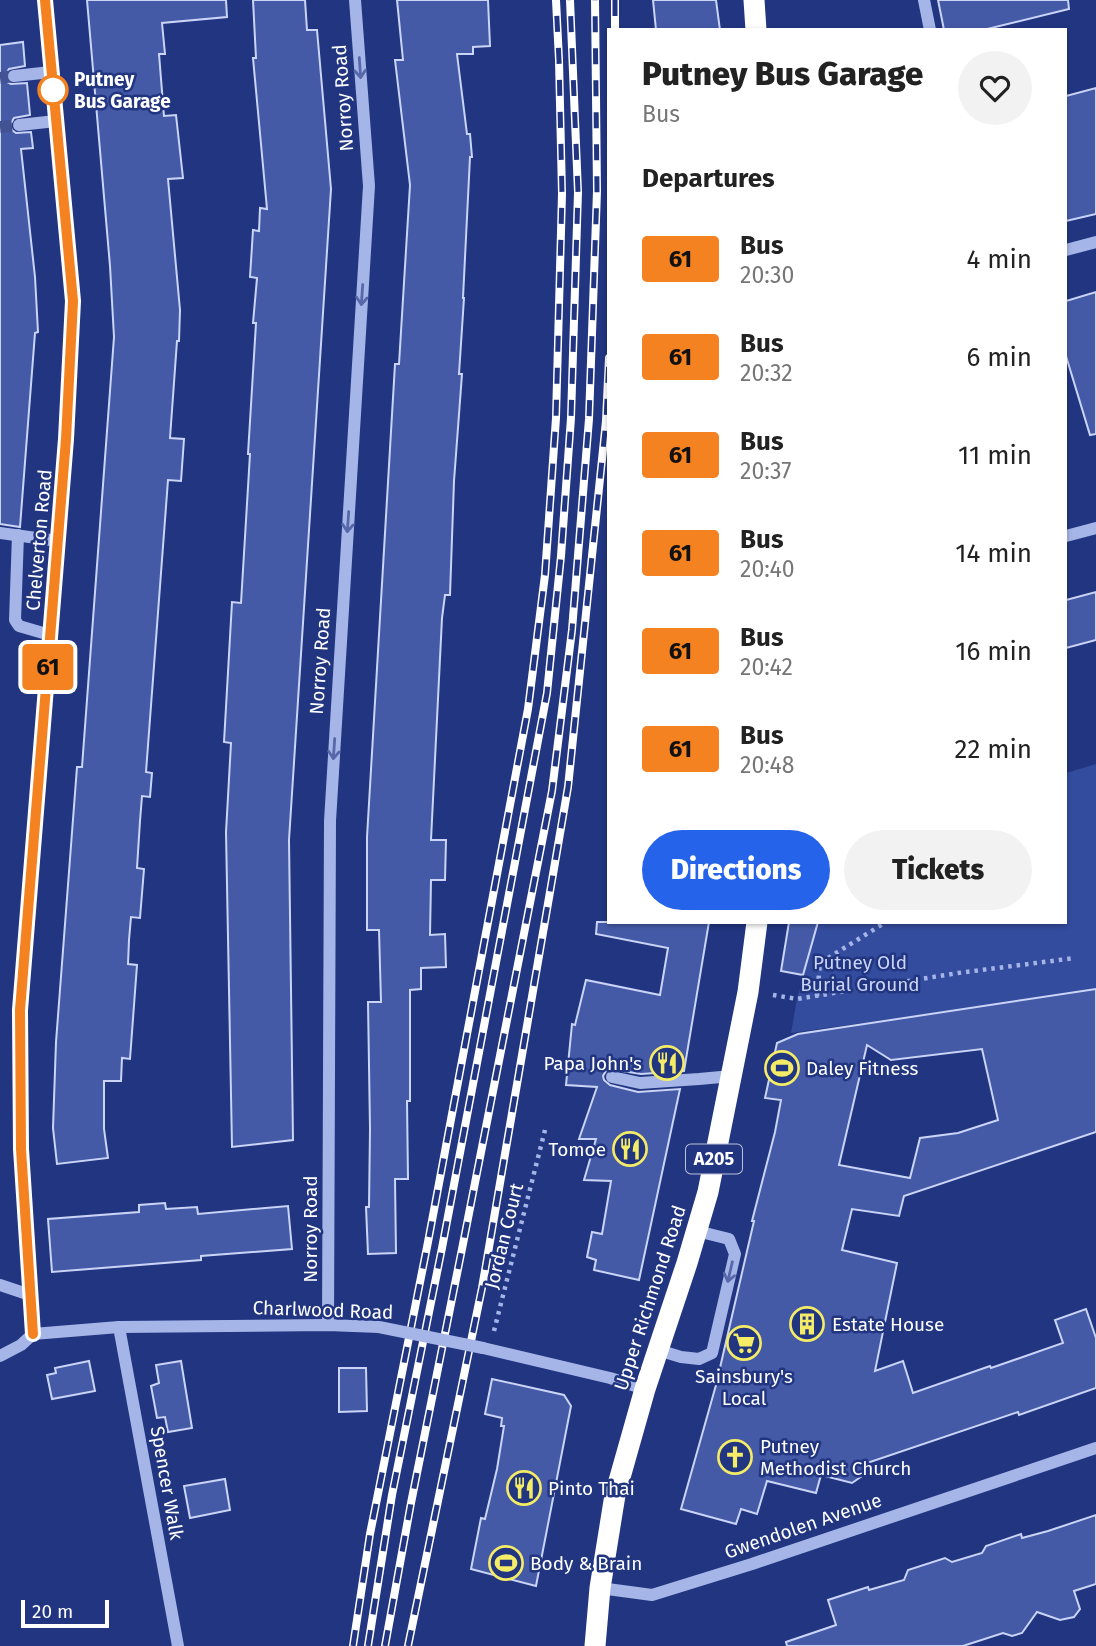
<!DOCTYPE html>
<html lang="en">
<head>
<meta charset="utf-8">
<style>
	body { margin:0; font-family:"Fira Sans",sans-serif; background:#f2f2f2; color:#222; height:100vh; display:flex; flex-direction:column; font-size:26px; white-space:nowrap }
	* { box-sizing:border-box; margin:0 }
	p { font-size:23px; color:#767676 }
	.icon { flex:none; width:38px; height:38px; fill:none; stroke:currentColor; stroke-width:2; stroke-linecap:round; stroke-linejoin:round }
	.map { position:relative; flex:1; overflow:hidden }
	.panel { position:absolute; left:607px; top:28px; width:460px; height:896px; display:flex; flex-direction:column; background:#fff; border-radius:0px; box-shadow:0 2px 5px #0004 }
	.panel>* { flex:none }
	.badge { padding:0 14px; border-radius:5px; font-size:24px; line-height:46px }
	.scale { position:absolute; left:21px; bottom:18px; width:88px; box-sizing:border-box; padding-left:7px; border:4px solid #fff; border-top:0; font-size:19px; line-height:24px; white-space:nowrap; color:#fff; -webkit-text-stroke:5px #213580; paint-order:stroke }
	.map>.badge { position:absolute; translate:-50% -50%; box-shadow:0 0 0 4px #fff }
	h2 { padding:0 35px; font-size:26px; line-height:63px }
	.round { display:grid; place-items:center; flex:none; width:74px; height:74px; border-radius:37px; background:#f2f2f2 }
	.headline { display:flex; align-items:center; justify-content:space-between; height:119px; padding:0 35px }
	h1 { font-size:33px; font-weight:800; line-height:52px }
	.primary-button { display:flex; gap:14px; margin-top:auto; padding:14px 35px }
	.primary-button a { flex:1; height:80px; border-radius:42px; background:#2563eb; color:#fff; font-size:28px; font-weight:800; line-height:80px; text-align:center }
	.primary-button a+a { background:#f2f2f2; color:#222 }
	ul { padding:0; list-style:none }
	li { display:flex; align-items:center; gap:21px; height:98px; padding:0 35px }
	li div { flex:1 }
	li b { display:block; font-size:26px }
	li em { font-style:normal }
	li .badge { min-width:77px; font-weight:700; text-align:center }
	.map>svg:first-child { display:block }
	.green { fill:#344c9e }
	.building { fill:#455aa7; stroke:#cad4f6; stroke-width:2; fill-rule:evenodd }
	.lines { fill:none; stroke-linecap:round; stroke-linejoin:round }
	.minor-tunnel { stroke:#425393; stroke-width:12; stroke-dasharray:12 6; stroke-linecap:butt }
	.path { stroke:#a6b5e8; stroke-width:4.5; stroke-dasharray:3.5 5; stroke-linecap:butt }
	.minor { stroke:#a6b5e8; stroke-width:12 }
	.highway { stroke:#fff; stroke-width:21 }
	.rail-casing { stroke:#fff; stroke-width:8 }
	.rail { stroke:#213580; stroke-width:5; stroke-dasharray:16; stroke-linecap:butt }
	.minor-bridge { stroke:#a6b5e8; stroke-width:12 }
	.oneway { stroke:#5668aa }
	.line-casing { stroke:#fff; stroke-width:16 }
	.line { stroke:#f58220; stroke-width:10 }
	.stop-dot { fill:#fff; stroke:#f58220; stroke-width:3.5 }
	.labels { text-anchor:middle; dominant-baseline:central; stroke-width:5; stroke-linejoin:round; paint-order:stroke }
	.shield { fill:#213580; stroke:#bcc2d9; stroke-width:2 }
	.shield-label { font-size:18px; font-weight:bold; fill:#fff }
	.stop-label { font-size:19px; font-weight:bold; fill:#fff; stroke:#213580; text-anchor:start }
	.street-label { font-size:19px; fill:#fff; stroke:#213580 }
	.park-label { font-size:19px; fill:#cad4f6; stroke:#213580 }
	.poi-label { font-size:19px; fill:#fff; stroke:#213580; text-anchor:start }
</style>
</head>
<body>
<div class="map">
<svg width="1096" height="1646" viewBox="0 0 1096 1646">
	<rect width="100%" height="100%" fill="#213580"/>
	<polygon class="green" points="1096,764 1096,990 791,1033 797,999 818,922 1066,922 1066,773"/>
	<g class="building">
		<polygon points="87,0 226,0 227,17 162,23 165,54 159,54 164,116 176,115 183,178 168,179 180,310 179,341 177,341 170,438 184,439 181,481 168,480 146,772 152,773 150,797 142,796 140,821 137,868 144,869 140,918 131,917 129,940 128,964 137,965 130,1059 122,1058 121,1081 104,1081 104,1129 108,1158 57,1164 53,1128 56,1042 77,767 82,767 114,337 110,266"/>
		<polygon points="253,0 305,0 307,30 317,30 331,189 289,840 293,1140 232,1147 226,832 231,743 224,742 232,602 241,603 250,454 248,454 256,323 253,323 257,278 250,277 253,230 259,231 260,208 267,209 253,58 256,58"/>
		<polygon points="397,0 488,0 490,46 473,47 473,54 457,54 467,134 470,134 472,157 470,157 463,298 464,298 459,374 462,374 454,481 450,595 445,595 442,618 431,840 446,840 445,880 431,880 430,935 445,934 446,967 421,968 421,989 410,990 410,1101 407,1101 408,1179 395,1179 396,1253 368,1254 366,1207 369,1207 370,1129 368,1002 381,1002 379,930 367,930 367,837 395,364 399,364 410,185 395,60 403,60"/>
		<polygon points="653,0 716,0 720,30 656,30"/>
		<polygon points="938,0 1068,0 1069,9 983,30 944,30"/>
		<polygon points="23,42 25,66 9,69 5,76 7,82 11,84 27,83 30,115 14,118 10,125 12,130 16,133 31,132 33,148 21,149 35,277 38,332 35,333 20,527 0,524 0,45"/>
		<polygon points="1096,88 1096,214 1066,221 1066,96"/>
		<polygon points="1096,292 1096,434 1090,435 1066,356 1066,301"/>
		<polygon points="1096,592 1096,640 1066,648 1066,600"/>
		<polygon points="597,922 709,922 684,1071 641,1074 610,1069 606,1071 603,1076 604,1080 610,1085 638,1092 680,1089 639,1280 594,1270 596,1260 587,1257 592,1232 602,1234 611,1181 584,1180 596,1139 579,1139 597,1087 566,1085 572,1024 575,1025 586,980 660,995 668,948 596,934"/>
		<polygon points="789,922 818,922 803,975 781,971"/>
		<path d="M1096,989v143l-192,64 -5,20 -47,-7 -10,41 55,13 -22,108 28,-10 10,32 77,-27 1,2 72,-25 -8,-23 31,-11 10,29v50l-77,27 -1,-3 -148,50 -2,10 -16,11 -31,-8 -5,18 -49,-12 -10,33 -16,-5 -5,15 -55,-15 35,-124 38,-164h-2l23,-89 6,-32 -16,-2 12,-55 21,-9zM867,1045l24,15 91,-11 16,71 -40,13 -38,5 -10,40 -71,-13z"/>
		<polygon points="165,1203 166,1209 197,1207 198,1214 288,1206 292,1249 201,1256 201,1260 52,1272 48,1219 139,1212 139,1205"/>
		<polygon points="89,1361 95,1391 52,1399 47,1375 56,1373 55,1368"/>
		<polygon points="181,1361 192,1428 168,1432 165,1417 157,1418 151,1386 159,1383 156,1365"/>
		<polygon points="339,1368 366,1368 367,1411 339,1412"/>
		<polygon points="492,1379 564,1395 571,1406 536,1586 471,1569 481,1518 485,1519 497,1469 504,1426 501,1426 502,1418 485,1414"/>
		<polygon points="225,1479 230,1510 190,1518 184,1486"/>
		<polygon points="1096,1515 1096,1584 1074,1591 1080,1609 1074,1617 1060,1620 1037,1612 1022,1633 1012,1636 1003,1633 963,1646 787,1646 786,1642 836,1625 828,1600 868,1587 869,1590 904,1580 908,1570 945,1558 952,1562 982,1553 986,1546 1021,1534 1022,1538 1048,1531"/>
	</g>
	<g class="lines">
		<g class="minor-tunnel">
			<polyline points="0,78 14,76"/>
			<polyline points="0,127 19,125"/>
		</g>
		<g class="path">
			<polyline points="773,995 797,999 958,973 1075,958"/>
			<polyline points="817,996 820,963 886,922"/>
			<polyline points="494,1331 545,1130"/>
		</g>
		<g class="minor">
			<polyline points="924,0 930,30"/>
			<polyline points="14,76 51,72"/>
			<polyline points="19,125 56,121"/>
			<polyline points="1066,250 1096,242"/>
			<polyline points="0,533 58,541"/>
			<polyline points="18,535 15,620 19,626 50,635"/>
			<polyline points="1066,536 1096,528"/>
			<polyline points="612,1077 640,1083 699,1079 732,1076"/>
			<polyline points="0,1285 30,1295"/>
			<polyline points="328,1325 330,821 369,186 355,0"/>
			<polyline points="119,1327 178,1646"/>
			<polyline points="33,1334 21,1149 20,1010 66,439 73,301 45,0"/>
			<polyline points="483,1348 610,1378 645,1389"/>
			<polyline points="658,1350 681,1357 699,1359 712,1353 735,1254 729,1239 697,1231"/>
			<polyline points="0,1356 21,1345 33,1334 119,1327 328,1325 379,1327"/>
			<polyline points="600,1588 652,1595 752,1564 1096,1448"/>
		</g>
		<g class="highway">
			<polyline points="754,0 756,30"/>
			<polyline points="595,1646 600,1588 615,1495 645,1389 687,1263 708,1192 748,992 757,922"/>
		</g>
		<g class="rail-casing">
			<g id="rail">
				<polyline points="615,0 615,30"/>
				<polyline points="353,1646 370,1534 428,1242 528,709 545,575 556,418 562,194 559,60 556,0"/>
				<polyline points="368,1646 392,1495 442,1248 547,693 561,556 571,418 578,192 570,0"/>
				<polyline points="385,1646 411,1503 462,1249 552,791 572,630 589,419 597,191 595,0"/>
				<polyline points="408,1646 482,1288 568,787 606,421 609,358"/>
			</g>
		</g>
		<use href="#rail" class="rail"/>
		<polyline class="minor-bridge" points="379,1327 483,1348"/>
	</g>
	<defs><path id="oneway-shaft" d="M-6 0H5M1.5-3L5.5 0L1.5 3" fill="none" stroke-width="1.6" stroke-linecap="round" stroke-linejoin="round" transform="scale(1.75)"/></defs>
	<g class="oneway">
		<use href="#oneway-shaft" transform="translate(360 68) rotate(86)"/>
		<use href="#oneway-shaft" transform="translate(362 295) rotate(94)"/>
		<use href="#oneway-shaft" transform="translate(348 522) rotate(94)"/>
		<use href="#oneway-shaft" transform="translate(334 749) rotate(94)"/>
		<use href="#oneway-shaft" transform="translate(730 1272) rotate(103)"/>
	</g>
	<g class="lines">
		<g class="line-casing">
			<polyline id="line" points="33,1334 21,1149 20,1010 66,439 73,301 45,0"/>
		</g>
		<use href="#line" class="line"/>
	</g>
	<defs>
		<g id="restaurant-ring" transform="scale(1.75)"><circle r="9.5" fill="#213580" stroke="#f4eb67" stroke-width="1.5"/><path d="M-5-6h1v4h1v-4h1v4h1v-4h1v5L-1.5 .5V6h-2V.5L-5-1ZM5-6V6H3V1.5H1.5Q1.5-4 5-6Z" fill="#f4eb67"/></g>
		<g id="stadium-ring" transform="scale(1.75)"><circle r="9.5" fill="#213580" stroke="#f4eb67" stroke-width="1.5"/><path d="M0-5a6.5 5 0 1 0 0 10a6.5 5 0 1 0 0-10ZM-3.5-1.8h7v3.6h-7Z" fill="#f4eb67"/></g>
		<g id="building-ring" transform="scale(1.75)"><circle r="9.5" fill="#213580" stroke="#f4eb67" stroke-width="1.5"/><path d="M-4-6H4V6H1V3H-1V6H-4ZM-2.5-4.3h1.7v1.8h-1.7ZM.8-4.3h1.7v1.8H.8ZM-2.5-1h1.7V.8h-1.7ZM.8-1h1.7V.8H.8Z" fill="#f4eb67"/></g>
		<g id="supermarket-ring" transform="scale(1.75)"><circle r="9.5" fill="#213580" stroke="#f4eb67" stroke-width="1.5"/><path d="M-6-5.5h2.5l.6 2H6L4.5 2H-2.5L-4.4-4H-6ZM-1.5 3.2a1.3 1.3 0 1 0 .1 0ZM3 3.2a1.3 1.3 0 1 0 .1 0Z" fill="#f4eb67"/></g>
		<g id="church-ring" transform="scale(1.75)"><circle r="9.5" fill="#213580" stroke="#f4eb67" stroke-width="1.5"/><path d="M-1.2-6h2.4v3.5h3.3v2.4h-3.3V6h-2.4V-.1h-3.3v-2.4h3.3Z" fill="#f4eb67"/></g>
	</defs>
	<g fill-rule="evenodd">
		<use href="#restaurant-ring" x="667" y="1063"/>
		<use href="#stadium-ring" x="782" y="1068"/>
		<use href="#restaurant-ring" x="630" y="1149"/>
		<use href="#building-ring" x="807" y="1324"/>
		<use href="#supermarket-ring" x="744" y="1343"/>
		<use href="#church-ring" x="735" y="1457"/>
		<use href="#restaurant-ring" x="524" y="1488"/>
		<use href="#stadium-ring" x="506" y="1563"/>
	</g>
	<circle class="stop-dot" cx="53" cy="90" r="14"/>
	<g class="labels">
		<rect class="shield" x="686" y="1144.5" width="56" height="29" rx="5"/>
		<g class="shield-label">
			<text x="714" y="1159">A205</text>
		</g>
		<g class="stop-label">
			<text x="74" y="79">Putney<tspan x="74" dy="22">Bus Garage</tspan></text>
		</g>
		<g class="street-label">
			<text transform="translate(343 98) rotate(-94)">Norroy Road</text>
			<text transform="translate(39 540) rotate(-85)">Chelverton Road</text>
			<text transform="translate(320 661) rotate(-86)">Norroy Road</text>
			<text transform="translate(310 1229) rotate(-90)">Norroy Road</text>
			<text transform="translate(504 1236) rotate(-76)">Jordan Court</text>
			<text transform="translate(650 1298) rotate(-72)">Upper Richmond Road</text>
			<text transform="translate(323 1310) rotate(2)">Charlwood Road</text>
			<text transform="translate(167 1483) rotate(80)">Spencer Walk</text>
			<text transform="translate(803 1526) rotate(-19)">Gwendolen Avenue</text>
		</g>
		<g class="park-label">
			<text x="860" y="962">Putney Old<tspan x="860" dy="22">Burial Ground</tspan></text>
		</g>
		<g class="poi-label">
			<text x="642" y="1063" text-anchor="end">Papa John's</text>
			<text x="806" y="1068">Daley Fitness</text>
			<text x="606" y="1149" text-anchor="end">Tomoe</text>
			<text x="832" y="1324">Estate House</text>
			<text x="744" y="1376" text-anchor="middle">Sainsbury's<tspan x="744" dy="22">Local</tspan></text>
			<text x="760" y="1446">Putney<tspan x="760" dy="22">Methodist Church</tspan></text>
			<text x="548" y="1488">Pinto Thai</text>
			<text x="530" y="1563">Body &amp; Brain</text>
		</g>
	</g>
</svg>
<div class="scale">20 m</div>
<b class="badge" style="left:48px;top:667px;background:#f58220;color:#111">61</b>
<section class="panel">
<div class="headline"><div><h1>Putney Bus Garage</h1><p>Bus</p></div><a class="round"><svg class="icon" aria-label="heart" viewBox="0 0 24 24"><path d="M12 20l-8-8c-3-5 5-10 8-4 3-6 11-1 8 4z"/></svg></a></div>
<h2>Departures</h2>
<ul>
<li><span class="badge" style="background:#f58220;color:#111">61</span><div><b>Bus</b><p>20:30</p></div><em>4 min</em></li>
<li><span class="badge" style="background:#f58220;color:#111">61</span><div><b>Bus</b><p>20:32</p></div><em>6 min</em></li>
<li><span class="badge" style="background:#f58220;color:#111">61</span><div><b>Bus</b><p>20:37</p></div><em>11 min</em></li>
<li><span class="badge" style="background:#f58220;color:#111">61</span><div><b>Bus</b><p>20:40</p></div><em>14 min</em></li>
<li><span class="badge" style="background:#f58220;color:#111">61</span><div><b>Bus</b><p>20:42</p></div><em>16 min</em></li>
<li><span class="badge" style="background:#f58220;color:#111">61</span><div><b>Bus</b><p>20:48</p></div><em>22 min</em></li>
</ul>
<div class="primary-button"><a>Directions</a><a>Tickets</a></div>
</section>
</div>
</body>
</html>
